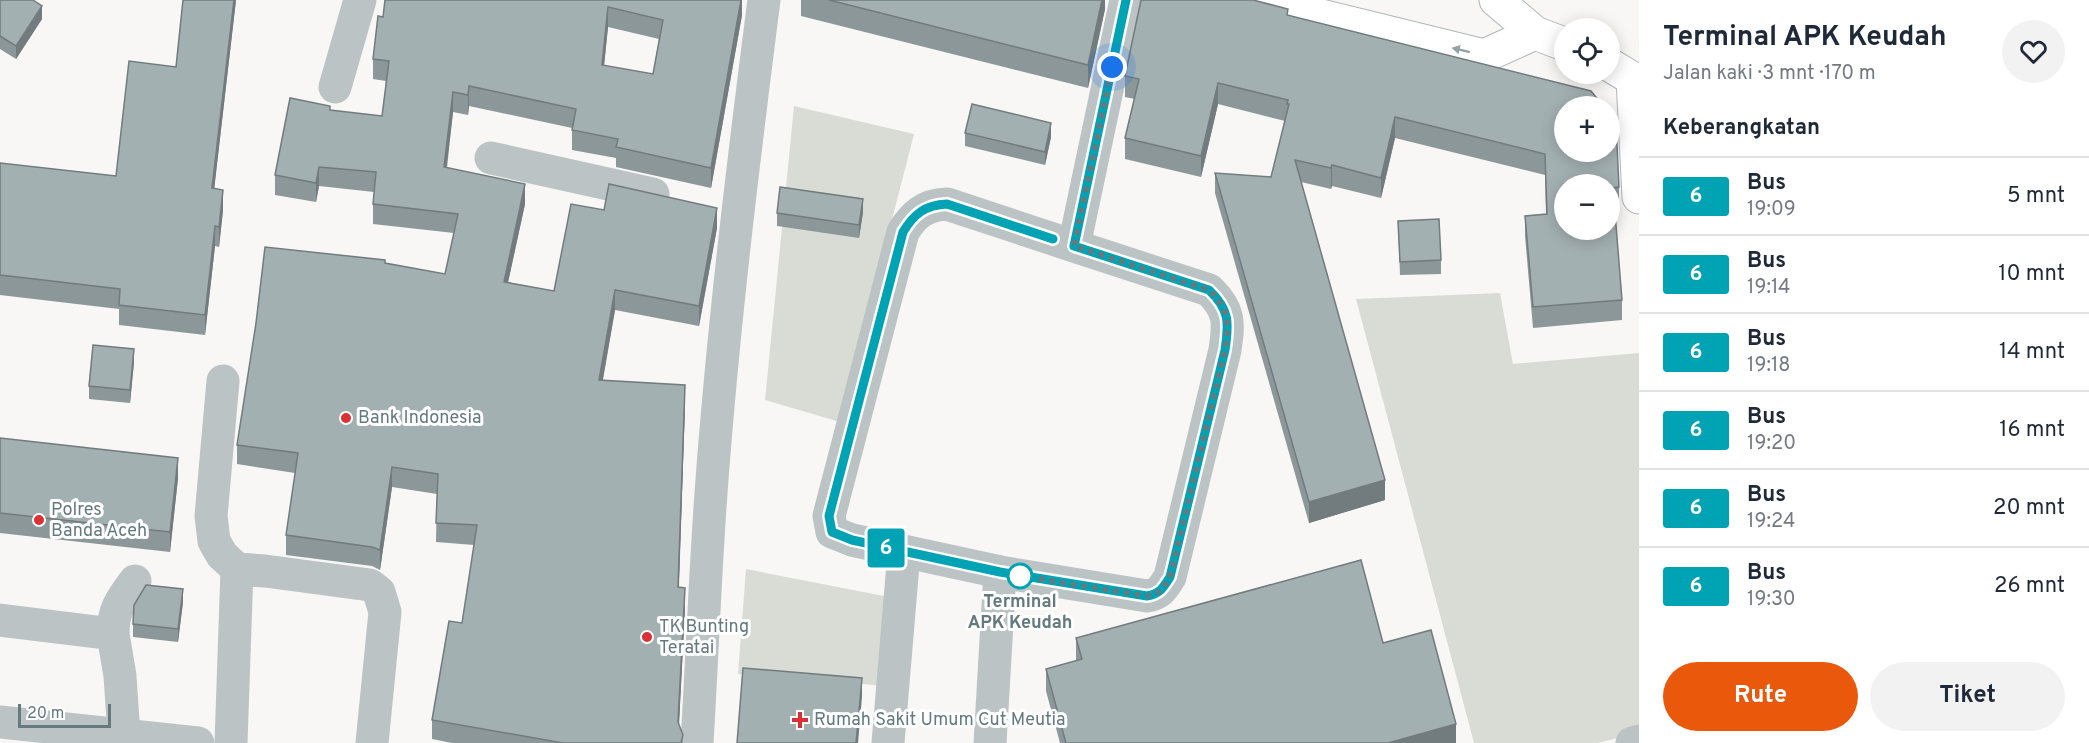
<!DOCTYPE html>
<html lang="id">
<head>
<meta charset="utf-8">
<style>
	body { margin:0; font-family:Overpass,sans-serif; background:#f2f2f3; color:#1f2937; height:100vh; display:flex; flex-direction:column; font-size:22px; white-space:nowrap }
	* { box-sizing:border-box; margin:0 }
	p { font-size:20px; color:#747a83 }
	.icon { flex:none; width:33px; height:33px; fill:none; stroke:currentColor; stroke-width:2; stroke-linecap:round; stroke-linejoin:round }
	.map { position:relative; flex:1; overflow:hidden }
	.side { display:flex; flex-direction:column; background:#fff; width:450px }
	.side>* { flex:none }
	.badge { padding:0 12px; border-radius:4px; font-size:21px; line-height:39px }
	.controls { position:absolute; left:1554px; top:18px; display:grid; gap:12px }
	.controls a { display:grid; place-items:center; width:66px; height:66px; border-radius:50%; background:#fff; box-shadow:0 3px 15px #0003; font-size:30px }
	.scale { position:absolute; left:18px; bottom:15px; width:93px; box-sizing:border-box; padding-left:6px; border:3px solid #647a7f; border-top:0; font-size:16px; line-height:21px; white-space:nowrap; color:#647a7f; -webkit-text-stroke:4px #fff; paint-order:stroke }
	.you { position:absolute; width:30px; height:30px; margin:-15px; border:4px solid #fff; border-radius:50%; background:#1a73e8; box-shadow:0 0 0 9px #1a73e833 }
	.map>.badge { position:absolute; translate:-50% -50%; box-shadow:0 0 0 3px #fff }
	h2 { padding:0 24px; font-size:22px; line-height:54px }
	.round { display:grid; place-items:center; flex:none; width:63px; height:63px; border-radius:32px; background:#f2f2f3 }
	.head { display:flex; align-items:center; justify-content:space-between; height:102px; padding:0 24px }
	h1 { font-size:28px; font-weight:700; line-height:45px }
	.primary-button { display:flex; gap:12px; margin-top:auto; padding:12px 24px }
	.primary-button a { flex:1; height:69px; border-radius:36px; background:#ea580c; color:#fff; font-size:24px; font-weight:700; line-height:69px; text-align:center }
	.primary-button a+a { background:#f2f2f3; color:#1f2937 }
	ul { padding:0; list-style:none }
	li { display:flex; align-items:center; gap:18px; height:78px; padding:0 24px; border-top:2px solid #e0e1e3 }
	li div { flex:1 }
	li b { display:block; font-size:22px }
	li em { font-style:normal }
	li .badge { min-width:66px; font-weight:700; text-align:center }
	main { display:flex; flex:1; min-height:0 }
	.map>svg:first-child { display:block }
	.green { fill:#d9dcd4 }
	.lines { fill:none; stroke-linecap:round; stroke-linejoin:round }
	.major-casing { stroke:#b0b7b9; stroke-width:35 }
	.minor { stroke:#bcc3c5; stroke-width:33 }
	.major { stroke:#fff; stroke-width:33 }
	.wall { fill:#8c9799; fill-rule:evenodd }
	.shaded-wall { fill:#727b7d }
	.building { fill:#a3b0b2; stroke:#727b7d; stroke-width:1.5; fill-rule:evenodd }
	.oneway { fill:#92a2a5 }
	.line-casing { stroke:#fff; stroke-width:14 }
	.line { stroke:#00a3b4; stroke-width:9 }
	.walk { stroke:#647a7f; stroke-width:6; stroke-dasharray:0 10.8 }
	.poi-dot { fill:#dc3132; stroke:#fff; stroke-width:2 }
	.stop-dot { fill:#fff; stroke:#00a3b4; stroke-width:3 }
	.labels { text-anchor:middle; dominant-baseline:central; stroke-width:6; stroke-linejoin:round; paint-order:stroke }
	.poi-label { font-size:18px; fill:#647a7f; stroke:#fff; text-anchor:start }
	.stop-label { font-size:18px; font-weight:bold; fill:#647a7f; stroke:#fff }
</style>
</head>
<body>
<main>
<div class="map">
<svg width="1639" height="743" viewBox="0 0 1639 743">
	<rect width="100%" height="100%" fill="#f8f7f5"/>
	<g class="green">
		<polygon points="794,106 914,134 840,422 765,400"/>
		<polygon points="1500,293 1513,364 1639,353 1639,733 1597,743 1474,743 1356,299"/>
		<polygon points="746,569 894,598 886,686 738,674"/>
	</g>
	<g class="lines">
		<g class="major-casing">
			<g id="major">
				<polyline points="1256,0 1484,56 1535,33"/>
				<polyline points="1496,0 1535,33 1564,44"/>
				<polyline points="1610,65 1633,79 1639,197"/>
			</g>
		</g>
		<g class="minor">
			<polyline points="335,87 360,0"/>
			<polyline points="491,158 653,194"/>
			<path d="M1074,246l135,44c21,20 20,33 16,60l-55,227c-7,11 -10,17 -23,19l-147,-24 -148,-32 -20,-8 -3,-16 74,-284c11,-18 22,-27 44,-28l127,42 52,-246"/>
			<polyline points="223,381 211,516 214,541 222,555 237,569"/>
			<polyline points="0,620 113,634 120,676 124,736"/>
			<path d="M113,634c0,-24 8,-34 22,-53"/>
			<polyline points="0,722 198,743"/>
			<polyline points="231,743 237,569 265,571 370,585 379,592 385,612 372,743"/>
			<path d="M697,743c5,-83 8,-167 14,-250 12,-165 32,-329 53,-493"/>
			<polyline points="888,743 904,552"/>
			<polyline points="990,743 1000,572"/>
			<polyline points="1632,743 1639,741"/>
		</g>
		<use href="#major" class="major"/>
	</g>
	<g class="wall">
		<polygon points="0,0 42,19 16,59 0,49"/>
		<polygon points="236,0 214,189 223,210 219,247 215,246 205,335 119,325 119,309 0,295 0,163 116,176 176,67"/>
		<path d="M742,0v15l-31,173 -95,-21v-9l-44,-8v-22l-103,-22 -1,9 -15,-3 -6,56 78,36 -17,78 46,9 50,-81 113,18 -18,98 -84,-16 -12,70 82,25 -6,182 6,21 -6,117 4,18h-231l-20,-4v-19l30,-97 12,-78 -38,-3 1,-48 -45,-7 -12,83 -8,-4 -86,-11v-20l9,-62 -58,-9v-19l148,-182 60,11 9,-41 -81,-9v-20l1,-12 -55,-6 -3,16 -41,-7v-20l55,-65 52,6 4,-35 -13,-2v-20l10,-42zM608,27l51,12 -6,35 -49,-8z"/>
		<polygon points="801,0 1105,0 1105,9 1088,88 801,16"/>
		<polygon points="1288,16 1619,187 1619,208 1614,208 1622,300 1622,320 1533,328 1525,236 1525,216 1546,214 1545,175 1395,138 1381,198 1332,186 1331,189 1301,182 1385,500 1309,523 1215,193 1215,173 1271,177 1285,121 1218,104 1201,177 1125,159 1125,138 1135,99 1125,97 1125,76"/>
		<polygon points="965,133 1051,137 1045,165 965,146"/>
		<polygon points="863,212 859,238 777,226 777,213"/>
		<polygon points="1398,221 1441,260 1441,274 1400,275"/>
		<polygon points="134,362 130,403 89,399 89,386"/>
		<polygon points="0,438 178,478 170,552 0,533"/>
		<polygon points="183,602 178,642 133,637 133,624"/>
		<polygon points="1076,638 1383,643 1456,743 1060,743 1046,691 1046,669 1076,661"/>
	</g>
	<g class="shaded-wall">
		<polygon points="234,0 236,0 212,208 212,188"/>
		<polygon points="741,0 742,0 742,15 711,188 711,168"/>
		<polygon points="1102,0 1105,0 1105,9 1088,88 1088,65"/>
		<polygon points="42,6 42,19 16,59 16,46"/>
		<polygon points="608,7 608,27 602,85 602,65"/>
		<polygon points="1218,83 1218,104 1201,177 1201,156"/>
		<polygon points="469,86 469,106 468,115 468,95"/>
		<polygon points="453,92 453,112 444,187 444,167"/>
		<polygon points="1395,117 1395,138 1381,198 1381,178"/>
		<polygon points="1051,123 1051,137 1045,165 1045,152"/>
		<polygon points="1332,165 1332,186 1331,189 1331,168"/>
		<polygon points="319,167 319,186 316,202 316,183"/>
		<polygon points="525,184 525,204 504,301 504,282"/>
		<polygon points="223,190 223,210 219,247 219,227"/>
		<polygon points="863,199 863,212 859,238 859,225"/>
		<polygon points="717,208 717,228 699,326 699,306"/>
		<polygon points="215,226 215,246 205,335 205,315"/>
		<polygon points="615,290 615,310 599,400 599,380"/>
		<polygon points="134,349 134,362 130,403 130,390"/>
		<polygon points="685,385 685,405 678,607 678,587"/>
		<polygon points="178,458 178,478 170,552 170,532"/>
		<polygon points="392,467 392,487 380,570 380,550"/>
		<polygon points="1385,480 1385,500 1309,523 1309,502"/>
		<polygon points="685,588 685,608 678,742 678,722"/>
		<polygon points="183,589 183,602 178,642 178,629"/>
		<polygon points="862,678 862,697 858,743 856,743"/>
		<polygon points="1456,724 1456,743 1388,743"/>
	</g>
	<g class="building">
		<polygon points="0,0 33,0 42,6 16,46 0,36"/>
		<polygon points="183,0 234,0 212,188 223,190 219,227 215,226 205,315 119,305 120,289 0,275 0,163 116,176 129,61 176,67"/>
		<path d="M385,0h356l-30,168 -95,-21 2,-8 -46,-9 4,-21 -107,-23 -1,9 -15,-3 -9,75 81,17 -21,98 50,9 17,-87 33,6 5,-26 108,24 -18,98 -84,-16 -16,90 86,5 -7,202 7,1 -7,134 5,13 -2,8h-118l-131,-23 17,-99 13,2 15,-98 -41,-2 2,-49 -46,-7 -12,83 -8,-3 -86,-12 12,-82 -61,-8 19,-122 9,-76 120,13v3l60,11 13,-60 -85,-10 3,-32 -57,-5 -3,16 -41,-8 15,-77 40,8v4l52,6 7,-55 -16,-2 5,-43 5,1zM608,7l55,13 -10,54 -51,-9z"/>
		<polygon points="829,0 1102,0 1088,65"/>
		<path d="M1141,0h112l35,9 -1,6 304,76 12,15h-39v46h46v-37l6,9 3,63 -6,1 9,112 -89,7 -8,-91 22,-2 -2,-60 -150,-37 -14,61 -49,-13 -1,3 -36,-8 90,320 -76,22 -94,-329 56,4 18,-73h-2l1,-4 -70,-17 -17,73 -76,-18 14,-59 -14,-3zM1564,184h46v46h-46z"/>
		<polygon points="972,104 1051,123 1045,152 965,133"/>
		<polygon points="780,187 863,199 859,225 777,213"/>
		<polygon points="1439,219 1441,260 1400,262 1398,221"/>
		<polygon points="93,345 134,349 130,390 89,386"/>
		<polygon points="0,438 178,458 170,532 0,513"/>
		<polygon points="1361,560 1383,643 1431,630 1456,724 1388,743 1066,743 1046,669 1082,659 1076,638"/>
		<polygon points="146,585 183,589 178,629 133,624 134,605"/>
		<polygon points="743,668 862,678 856,743 737,743"/>
	</g>
	<defs><path id="oneway-solid" d="M-6-.8H1V-3.2L6.5 0L1 3.2V.8H-6Z" transform="scale(1.5)"/></defs>
	<use class="oneway" href="#oneway-solid" transform="translate(1461 50) rotate(-166)"/>
	<g class="lines">
		<g class="line-casing">
			<path id="line" d="M1053,239l-106,-35c-22,1 -33,10 -44,28l-74,284 3,16 20,8 148,32 147,24c13,-2 16,-8 23,-19l55,-227c4,-27 5,-40 -16,-60l-135,-44 52,-246"/>
		</g>
		<use href="#line" class="line"/>
		<path class="walk" d="M1020,576l127,20c13,-2 16,-8 23,-19l55,-227c4,-27 5,-40 -16,-60l-135,-44 38,-179"/>
	</g>
	<g class="poi-dot">
		<circle cx="346" cy="418" r="6"/>
		<circle cx="39" cy="520" r="6"/>
		<circle cx="647" cy="637" r="6"/>
		<path d="M797 711h6v6h6v6h-6v6h-6v-6h-6v-6h6z"/>
	</g>
	<circle class="stop-dot" cx="1020" cy="576" r="12"/>
	<g class="labels">
		<g class="poi-label">
			<text x="358" y="418">Bank Indonesia</text>
			<text x="51" y="510">Polres<tspan x="51" dy="21">Banda Aceh</tspan></text>
			<text x="659" y="627">TK Bunting<tspan x="659" dy="21">Teratai</tspan></text>
			<text x="814" y="720">Rumah Sakit Umum Cut Meutia</text>
		</g>
		<g class="stop-label">
			<text x="1020" y="602">Terminal<tspan x="1020" dy="21">APK Keudah</tspan></text>
		</g>
	</g>
</svg>
<div class="controls">
<a><svg class="icon" aria-label="locate" viewBox="0 0 24 24"><circle cx="12" cy="12" r="6"/><path d="M12 2v4M12 18v4M2 12h4M18 12h4"/></svg></a>
<a>+</a>
<a>−</a>
</div>
<div class="scale">20 m</div>
<div class="you" style="left:1112px;top:67px"></div>
<b class="badge" style="left:886px;top:548px;background:#00a3b4;color:#fff">6</b>
</div>
<section class="side">
<div class="head"><div><h1>Terminal APK Keudah</h1><p>Jalan kaki · 3 mnt · 170 m</p></div><a class="round"><svg class="icon" aria-label="heart" viewBox="0 0 24 24"><path d="M12 20l-8-8c-3-5 5-10 8-4 3-6 11-1 8 4z"/></svg></a></div>
<h2>Keberangkatan</h2>
<ul>
<li><span class="badge" style="background:#00a3b4;color:#fff">6</span><div><b>Bus</b><p>19:09</p></div><em>5 mnt</em></li>
<li><span class="badge" style="background:#00a3b4;color:#fff">6</span><div><b>Bus</b><p>19:14</p></div><em>10 mnt</em></li>
<li><span class="badge" style="background:#00a3b4;color:#fff">6</span><div><b>Bus</b><p>19:18</p></div><em>14 mnt</em></li>
<li><span class="badge" style="background:#00a3b4;color:#fff">6</span><div><b>Bus</b><p>19:20</p></div><em>16 mnt</em></li>
<li><span class="badge" style="background:#00a3b4;color:#fff">6</span><div><b>Bus</b><p>19:24</p></div><em>20 mnt</em></li>
<li><span class="badge" style="background:#00a3b4;color:#fff">6</span><div><b>Bus</b><p>19:30</p></div><em>26 mnt</em></li>
</ul>
<div class="primary-button"><a>Rute</a><a>Tiket</a></div>
</section>
</main>
</body>
</html>
